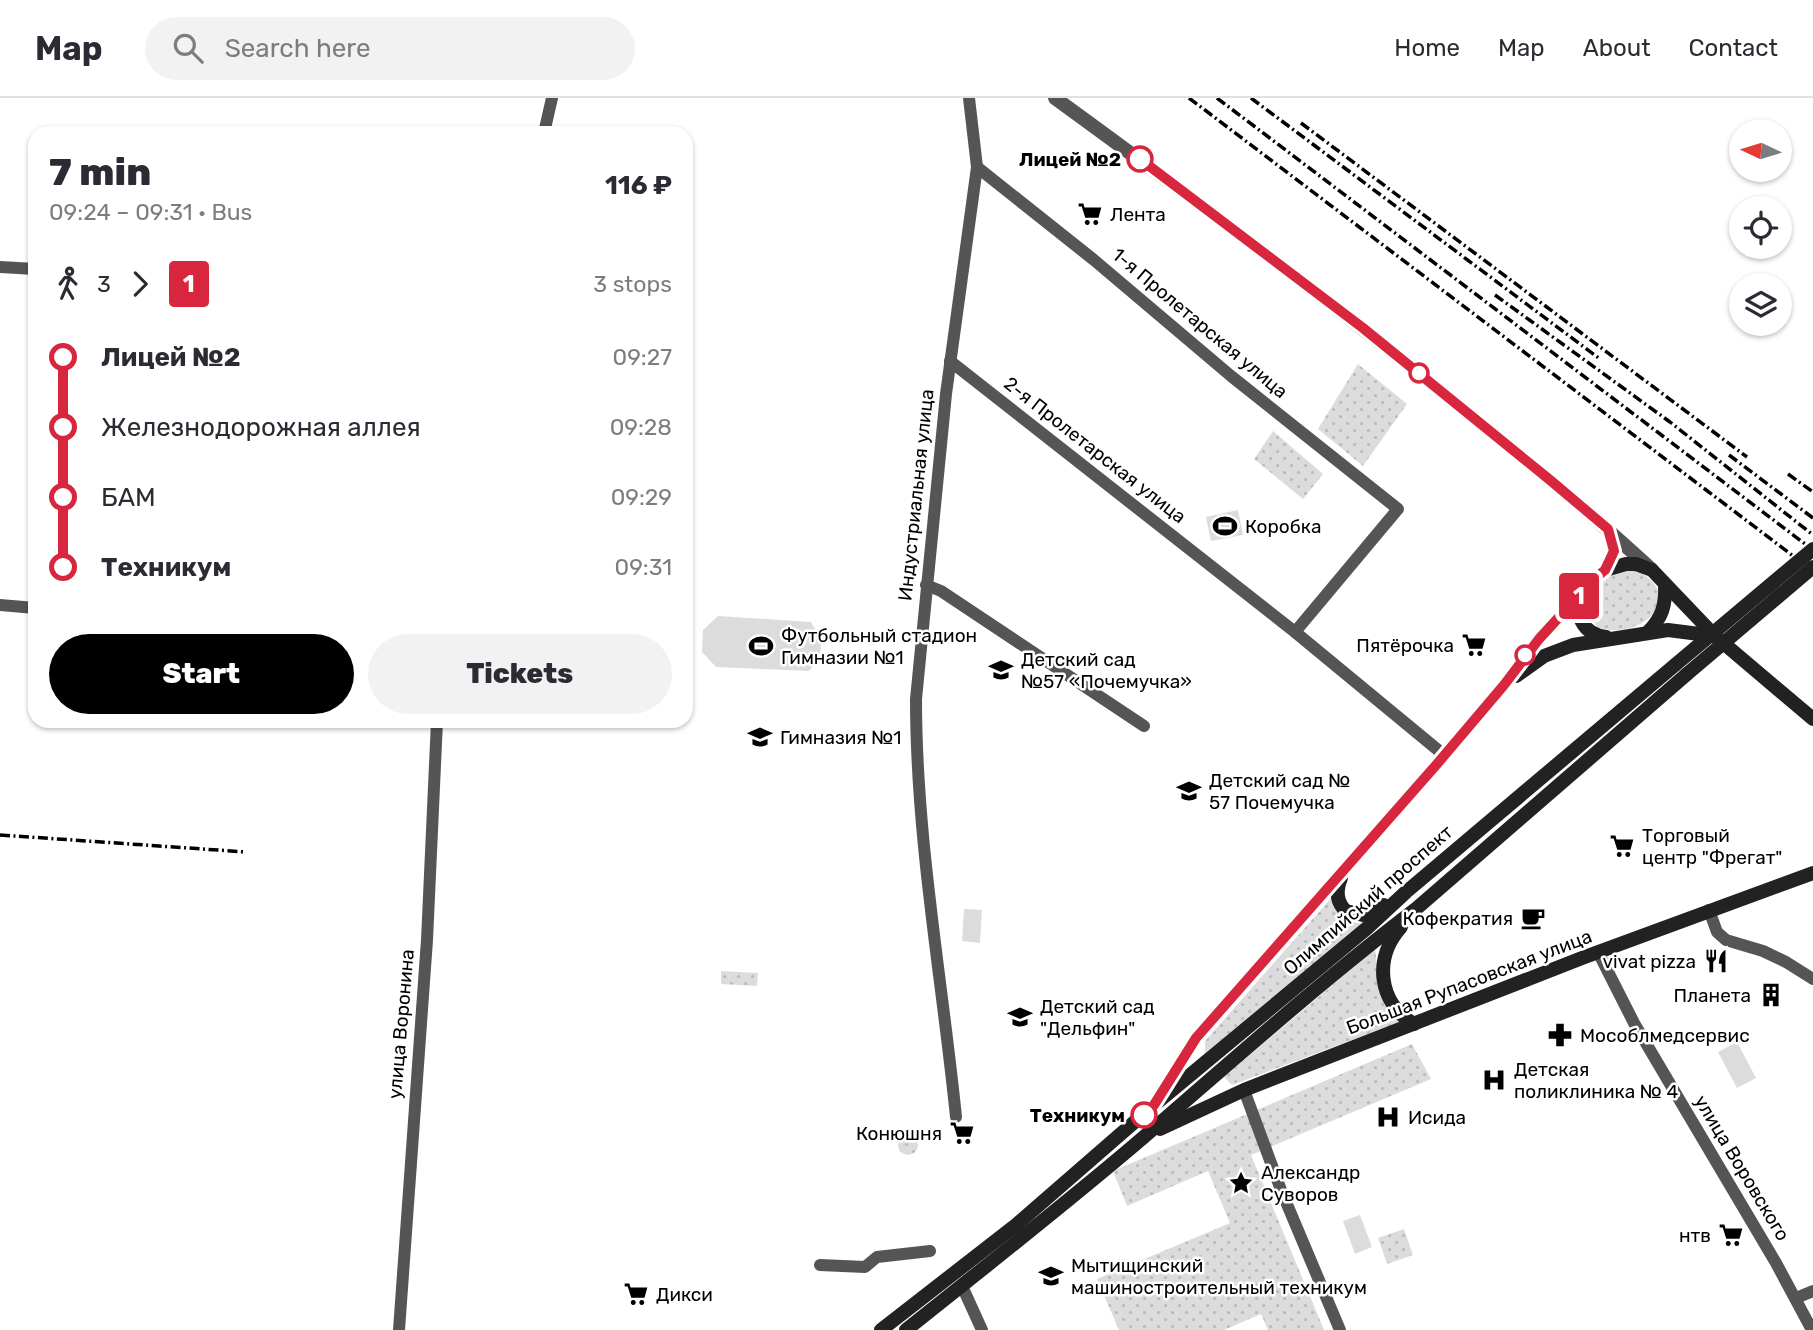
<!DOCTYPE html>
<html lang="en">
<head>
<meta charset="utf-8">
<style>
	body { margin:0; font-family:Rubik,sans-serif; background:#f2f2f3; color:#2b2b33; height:100vh; display:flex; flex-direction:column; font-size:26px; white-space:nowrap }
	* { box-sizing:border-box; margin:0 }
	p { font-size:23px; color:#7c7c81 }
	.icon { flex:none; width:38px; height:38px; fill:none; stroke:currentColor; stroke-width:2; stroke-linecap:round; stroke-linejoin:round }
	.map { position:relative; flex:1; overflow:hidden }
	.details { position:absolute; left:28px; top:28px; width:665px; height:602px; display:flex; flex-direction:column; background:#fff; border-radius:21px; box-shadow:0 2px 5px #0004 }
	.details>* { flex:none }
	.badge { padding:0 14px; border-radius:5px; font-size:24px; line-height:46px }
	.needle { width:46px; rotate:274deg }
	.controls { position:absolute; left:1729px; top:21px; display:grid; gap:14px }
	.controls a { display:grid; place-items:center; width:63px; height:63px; border-radius:50%; background:#fff; box-shadow:0 2px 5px #0004; font-size:35px }
	.map>.badge { position:absolute; translate:-50% -50%; box-shadow:0 0 0 4px #fff }
	.legs { display:flex; align-items:center; gap:10px; height:77px; padding:0 21px; font-size:23px }
	.legs p { margin-inline-start:auto }
	.summary { display:flex; align-items:center; justify-content:space-between; height:119px; padding:0 21px }
	h1 { font-size:38px; font-weight:800; line-height:52px }
	.action { display:flex; gap:14px; margin-top:auto; padding:14px 21px }
	.action a { flex:1; height:80px; border-radius:42px; background:#000; color:#fff; font-size:28px; font-weight:800; line-height:80px; text-align:center }
	.action a+a { background:#f2f2f3; color:#2b2b33 }
	ul { padding:0 21px; list-style:none }
	li { display:flex; align-items:center; gap:24px; height:70px; font-size:26px }
	li i { display:grid; place-items:center; width:10px; height:100%; margin:0 9px; background:currentColor }
	li i::after { content:''; width:18px; height:18px; margin:-9px; border:5px solid; border-radius:50%; background:#fff }
	li p { margin-inline-start:auto }
	li:first-child i { background:linear-gradient(#0000 50%,currentColor 0) }
	li:last-child i { background:linear-gradient(currentColor 50%,#0000 0) }
	header { display:flex; align-items:center; gap:42px; box-sizing:border-box; height:98px; padding:0 35px; background:#fff; border-bottom:2px solid #e1e1e2 }
	header strong { font-size:33px }
	nav { display:flex; gap:38px; margin-inline-start:auto; font-size:24px }
	.search { width:490px; height:63px; background:#f2f2f3; display:flex; align-items:center; gap:18px; box-sizing:border-box; padding:0 24px; border-radius:38px; color:#7c7c81; font-size:26px }
	.map>svg:first-child { display:block }
	.grass { fill:url(#grass-dots) }
	.pitch { fill:#dcdcdc }
	.lines { fill:none; stroke-linecap:round; stroke-linejoin:round }
	.minor { stroke:#555; stroke-width:12 }
	.tertiary { stroke:#555; stroke-width:14 }
	.secondary { stroke:#222; stroke-width:14 }
	.rail { stroke:#000; stroke-width:3.5; stroke-dasharray:10 3.5 2 3.5; stroke-linecap:butt }
	.secondary-bridge { stroke:#222; stroke-width:14 }
	.line-1-casing { stroke:#fff; stroke-width:16 }
	.line-1 { stroke:#d7263d; stroke-width:10 }
	.stop-1-dot { fill:#fff; stroke:#d7263d; stroke-width:3.5 }
	.labels { text-anchor:middle; dominant-baseline:central; stroke-width:5; stroke-linejoin:round; paint-order:stroke }
	.stop-label { font-size:19px; font-weight:bold; fill:#000; stroke:#fff; text-anchor:end }
	.poi-label { font-size:19px; fill:#000; stroke:#fff; text-anchor:start }
	.street-label { font-size:19px; fill:#000; stroke:#fff }
</style>
</head>
<body>
<header>
<strong>Map</strong>
<div class="search"><svg class="icon" aria-label="search" viewBox="0 0 24 24"><circle cx="10" cy="10" r="6"/><path d="M15 15l6 6"/></svg>Search here</div>
<nav><a>Home</a><a>Map</a><a>About</a><a>Contact</a></nav>
</header>
<div class="map">
<svg width="1813" height="1232" viewBox="0 0 1813 1232">
	<defs>
		<pattern id="grass-dots" width="8" height="8" patternUnits="userSpaceOnUse" patternTransform="scale(1.75)"><rect width="8" height="8" fill="#dcdcdc"/><path d="M2 2h.1M6 6h.1" fill="none" stroke="#bbb" stroke-width="1.8" stroke-linecap="round"/></pattern>
	</defs>
	<rect width="100%" height="100%" fill="#fff"/>
	<g class="grass">
		<polygon points="1358,266 1407,306 1363,368 1318,331"/>
		<polygon points="1273,333 1323,376 1303,401 1254,361"/>
		<path d="M1633,471c58,25 8,74 -36,58l-9,-15c3,-28 19,-39 45,-43z"/>
		<path d="M1332,799c5,19 12,23 30,27l-157,129v-12z"/>
		<polygon points="1375,851 1380,894 1402,923 1232,987 1224,979"/>
		<polygon points="721,873 758,875 757,888 721,886"/>
		<polygon points="1412,946 1431,981 1251,1057 1324,1232 1268,1232 1261,1216 1224,1232 1119,1232 1097,1181 1230,1125 1208,1073 1127,1108 1113,1073"/>
		<circle cx="908" cy="1047" r="10"/>
		<polygon points="1404,1131 1413,1157 1387,1166 1378,1140"/>
	</g>
	<g class="pitch">
		<polygon points="1238,412 1243,437 1211,443 1206,419"/>
		<path d="M718,518l93,6c13,22 14,28 -2,49l-93,-4 -14,-15 1,-22z"/>
		<polygon points="964,811 982,812 980,845 962,843"/>
		<polygon points="1737,944 1756,980 1737,990 1718,954"/>
		<polygon points="1360,1117 1372,1149 1355,1156 1343,1123"/>
	</g>
	<g class="lines">
		<g class="minor">
			<polyline points="544,35 552,0"/>
			<polyline points="977,69 1094,162 1231,278 1398,411 1295,534"/>
			<polyline points="0,169 35,171"/>
			<polyline points="950,263 1295,534 1444,657"/>
			<polyline points="926,487 941,493 1144,628"/>
			<polyline points="0,507 35,510"/>
			<polyline points="1709,812 1717,834 1726,842 1763,853 1786,864 1813,881"/>
			<polyline points="1598,854 1634,925 1776,1165 1812,1232"/>
			<polyline points="1244,992 1281,1092 1340,1232"/>
			<path d="M956,1019c-14,-139 -40,-278 -40,-418l30,-305 31,-227 -8,-69"/>
			<polyline points="820,1167 865,1169 877,1159 930,1153"/>
			<polyline points="962,1188 982,1232"/>
			<polyline points="1796,1200 1813,1193"/>
			<polyline points="399,1232 427,842 437,623"/>
		</g>
		<g class="tertiary">
			<path d="M1055,0c136,99 271,200 402,306 66,53 131,107 194,165"/>
			<polyline points="1605,472 1614,453 1609,433"/>
		</g>
		<g class="secondary">
			<path d="M1583,496c-10,21 0,40 23,43"/>
			<path d="M1648,534c14,-14 18,-27 17,-47"/>
			<polyline points="1516,578 1544,558 1573,547 1668,532 1715,538"/>
			<path d="M1341,780c-5,12 -5,24 5,33l17,4 21,-10"/>
			<path d="M1401,829c-27,30 -24,75 13,97"/>
			<polyline points="1161,997 1196,940 1437,666 1504,587 1539,541 1593,482 1605,472 1626,466 1636,466 1652,472 1715,538 1813,621"/>
			<polyline points="1160,1031 1244,992 1582,860 1813,775"/>
			<polyline points="881,1232 1016,1127 1154,1007 1366,831 1406,794 1675,567"/>
			<path d="M906,1232c80,-64 161,-127 239,-194 89,-77 178,-156 272,-228l270,-234"/>
		</g>
		<g class="rail">
			<polyline points="1189,0 1813,473"/>
			<polyline points="1217,0 1813,452"/>
			<polyline points="1251,0 1600,261"/>
			<polyline points="1301,25 1747,359"/>
			<polyline points="1495,197 1670,324 1813,437"/>
			<polyline points="1729,357 1813,420"/>
			<polyline points="1788,376 1813,394"/>
			<polyline points="0,737 246,754"/>
		</g>
		<g class="secondary-bridge">
			<polyline points="1675,567 1813,451"/>
			<polyline points="1687,576 1813,469"/>
		</g>
	</g>
	<g class="lines">
		<g class="line-1-casing">
			<polyline id="line-1" points="1140,61 1363,230 1550,382 1608,431 1614,453 1605,472 1593,482 1539,541 1504,587 1437,666 1196,940 1154,1007 1144,1017"/>
		</g>
		<use href="#line-1" class="line-1"/>
	</g>
	<defs>
		<g id="supermarket-bare" transform="scale(1.89)"><path d="M-6-5.5h2.5l.6 2H6L4.5 2H-2.5L-4.4-4H-6ZM-1.5 3.2a1.3 1.3 0 1 0 .1 0ZM3 3.2a1.3 1.3 0 1 0 .1 0Z" fill="#000" stroke="#fff" stroke-width="2.5" paint-order="stroke"/></g>
		<g id="stadium-bare" transform="scale(1.89)"><path d="M0-5a6.5 5 0 1 0 0 10a6.5 5 0 1 0 0-10ZM-3.5-1.8h7v3.6h-7Z" fill="#000" stroke="#fff" stroke-width="2.5" paint-order="stroke"/></g>
		<g id="school-bare" transform="scale(1.89)"><path d="M0-5L7-2L0 1L-7-2ZM-4 1L0 2.5L4 1V4Q0 6-4 4Z" fill="#000" stroke="#fff" stroke-width="2.5" paint-order="stroke"/></g>
		<g id="cafe-bare" transform="scale(1.89)"><path d="M-5.5-4.5H6V0H3Q3 3.5 0 3.5H-2.5Q-5.5 3.5-5.5 0ZM3-3.2v2h1.7v-2ZM-6 4.5H4V6H-6Z" fill="#000" stroke="#fff" stroke-width="2.5" paint-order="stroke"/></g>
		<g id="restaurant-bare" transform="scale(1.89)"><path d="M-5-6h1v4h1v-4h1v4h1v-4h1v5L-1.5 .5V6h-2V.5L-5-1ZM5-6V6H3V1.5H1.5Q1.5-4 5-6Z" fill="#000" stroke="#fff" stroke-width="2.5" paint-order="stroke"/></g>
		<g id="building-bare" transform="scale(1.89)"><path d="M-4-6H4V6H1V3H-1V6H-4ZM-2.5-4.3h1.7v1.8h-1.7ZM.8-4.3h1.7v1.8H.8ZM-2.5-1h1.7V.8h-1.7ZM.8-1h1.7V.8H.8Z" fill="#000" stroke="#fff" stroke-width="2.5" paint-order="stroke"/></g>
		<g id="pharmacy-bare" transform="scale(1.89)"><path d="M-2-6h4v4h4v4h-4v4h-4v-4h-4v-4h4Z" fill="#000" stroke="#fff" stroke-width="2.5" paint-order="stroke"/></g>
		<g id="hospital-bare" transform="scale(1.89)"><path d="M-5-5h3v3.5h4V-5h3V5h-3V1.5h-4V5h-3Z" fill="#000" stroke="#fff" stroke-width="2.5" paint-order="stroke"/></g>
		<g id="sight-bare" transform="scale(1.89)"><path d="M0-6L1.8-2.2L6-1.7L2.9 1.2L3.7 5.4L0 3.3L-3.7 5.4L-2.9 1.2L-6-1.7L-1.8-2.2Z" fill="#000" stroke="#fff" stroke-width="2.5" paint-order="stroke"/></g>
		<g id="university-bare" transform="scale(1.89)"><path d="M0-5L7-2L0 1L-7-2ZM-4 1L0 2.5L4 1V4Q0 6-4 4Z" fill="#000" stroke="#fff" stroke-width="2.5" paint-order="stroke"/></g>
	</defs>
	<g fill-rule="evenodd">
		<use href="#supermarket-bare" x="1090" y="116"/>
		<use href="#stadium-bare" x="1225" y="428"/>
		<use href="#supermarket-bare" x="1474" y="547"/>
		<use href="#stadium-bare" x="761" y="548"/>
		<use href="#school-bare" x="1001" y="572"/>
		<use href="#school-bare" x="760" y="639"/>
		<use href="#school-bare" x="1189" y="693"/>
		<use href="#supermarket-bare" x="1622" y="748"/>
		<use href="#cafe-bare" x="1533" y="820"/>
		<use href="#restaurant-bare" x="1716" y="863"/>
		<use href="#building-bare" x="1771" y="897"/>
		<use href="#school-bare" x="1020" y="919"/>
		<use href="#pharmacy-bare" x="1560" y="937"/>
		<use href="#hospital-bare" x="1494" y="982"/>
		<use href="#hospital-bare" x="1388" y="1019"/>
		<use href="#supermarket-bare" x="962" y="1035"/>
		<use href="#sight-bare" x="1241" y="1085"/>
		<use href="#supermarket-bare" x="1731" y="1137"/>
		<use href="#university-bare" x="1051" y="1178"/>
		<use href="#supermarket-bare" x="636" y="1196"/>
	</g>
	<g class="stop-1-dot">
		<circle cx="1140" cy="61" r="12"/>
		<circle cx="1419" cy="275" r="9"/>
		<circle cx="1525" cy="557" r="9"/>
		<circle cx="1144" cy="1017" r="12"/>
	</g>
	<g class="labels">
		<g class="stop-label">
			<text x="1121" y="61">Лицей №2</text>
			<text x="1125" y="1017">Техникум</text>
		</g>
		<g class="poi-label">
			<text x="1110" y="116">Лента</text>
			<text x="1245" y="428">Коробка</text>
			<text x="781" y="537">Футбольный стадион<tspan x="781" dy="22">Гимназии №1</tspan></text>
			<text x="1454" y="547" text-anchor="end">Пятёрочка</text>
			<text x="1021" y="561">Детский сад<tspan x="1021" dy="22">№57 «Почемучка»</tspan></text>
			<text x="780" y="639">Гимназия №1</text>
			<text x="1209" y="682">Детский сад №<tspan x="1209" dy="22">57 Почемучка</tspan></text>
			<text x="1642" y="737">Торговый<tspan x="1642" dy="22">центр "Фрегат"</tspan></text>
			<text x="1513" y="820" text-anchor="end">Кофекратия</text>
			<text x="1696" y="863" text-anchor="end">vivat pizza</text>
			<text x="1751" y="897" text-anchor="end">Планета</text>
			<text x="1040" y="908">Детский сад<tspan x="1040" dy="22">"Дельфин"</tspan></text>
			<text x="1580" y="937">Мособлмедсервис</text>
			<text x="1514" y="971">Детская<tspan x="1514" dy="22">поликлиника № 4</tspan></text>
			<text x="1408" y="1019">Исида</text>
			<text x="942" y="1035" text-anchor="end">Конюшня</text>
			<text x="1261" y="1074">Александр<tspan x="1261" dy="22">Суворов</tspan></text>
			<text x="1711" y="1137" text-anchor="end">нтв</text>
			<text x="1071" y="1167">Мытищинский<tspan x="1071" dy="22">машиностроительный техникум</tspan></text>
			<text x="656" y="1196">Дикси</text>
		</g>
		<g class="street-label">
			<text transform="translate(1200 225) rotate(40)">1-я Пролетарская улица</text>
			<text transform="translate(1095 352) rotate(38)">2-я Пролетарская улица</text>
			<text transform="translate(916 397) rotate(-84)">Индустриальная улица</text>
			<text transform="translate(1368 802) rotate(-41)">Олимпийский проспект</text>
			<text transform="translate(1469 884) rotate(-21)">Большая Рупасовская улица</text>
			<text transform="translate(401 926) rotate(-85)">улица Воронина</text>
			<text transform="translate(1742 1070) rotate(59)">улица Воровского</text>
		</g>
	</g>
</svg>
<div class="controls">
<a><svg class="needle" viewBox="-14 -14 28 28"><path d="M0-13l5 13h-10z" fill="#e53935"/><path d="M0 13l5-13h-10z" fill="#7c7c81"/></svg></a>
<a><svg class="icon" aria-label="locate" viewBox="0 0 24 24"><circle cx="12" cy="12" r="6"/><path d="M12 2v4M12 18v4M2 12h4M18 12h4"/></svg></a>
<a><svg class="icon" aria-label="layers" viewBox="0 0 24 24"><path d="M12 4l9 5-9 5-9-5zM3 14l9 5 9-5"/></svg></a>
</div>
<b class="badge" style="left:1579px;top:498px;background:#d7263d;color:#fff">1</b>
<section class="details">
<div class="summary"><div><h1>7 min</h1><p>09:24 – 09:31 · Bus</p></div><b>116 ₽</b></div>
<div class="legs"><svg class="icon" aria-label="walk" viewBox="0 0 24 24"><circle cx="13" cy="4" r="2"/><path d="M13 8l-2 6 4 7M11 14l-3 7M7 12l3-4h3l4 4"/></svg>3<svg class="icon" aria-label="forward" viewBox="0 0 24 24"><path d="M9 5l7 7-7 7"/></svg><b class="badge" style="background:#d7263d;color:#fff">1</b><p>3 stops</p></div>
<ul>
<li><i style="color:#d7263d"></i><b>Лицей №2</b><p>09:27</p></li>
<li><i style="color:#d7263d"></i><span>Железнодорожная аллея</span><p>09:28</p></li>
<li><i style="color:#d7263d"></i><span>БАМ</span><p>09:29</p></li>
<li><i style="color:#d7263d"></i><b>Техникум</b><p>09:31</p></li>
</ul>
<div class="action"><a>Start</a><a>Tickets</a></div>
</section>
</div>
</body>
</html>
